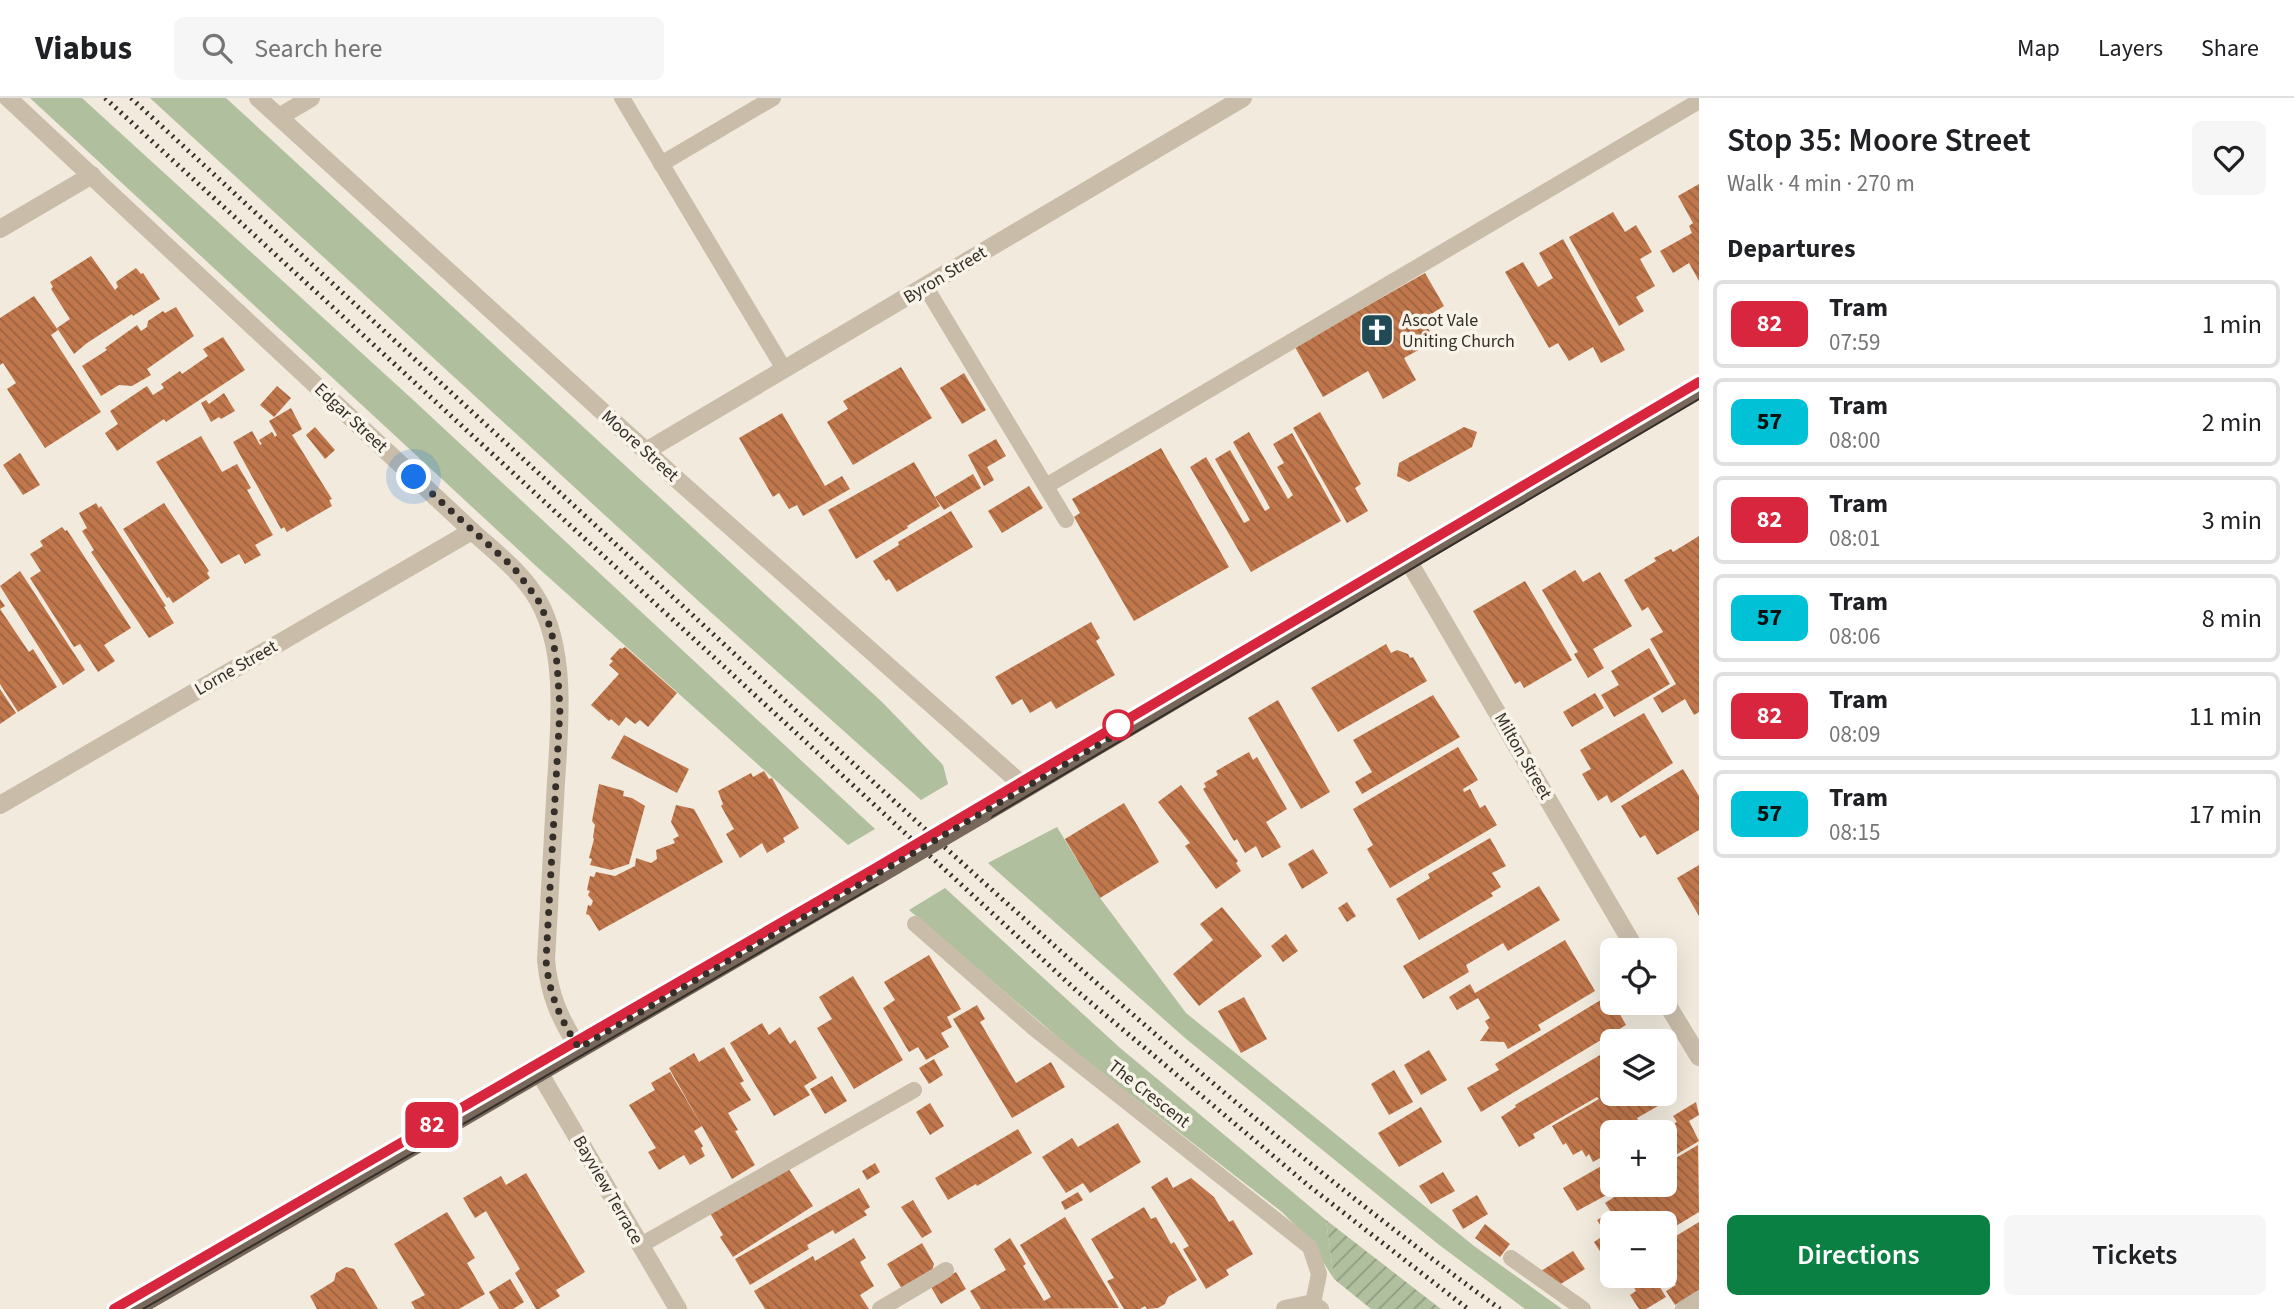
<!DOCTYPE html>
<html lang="en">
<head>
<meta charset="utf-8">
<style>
	body { margin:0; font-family:"Source Sans 3",sans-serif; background:#f6f6f6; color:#202124; height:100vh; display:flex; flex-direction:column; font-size:26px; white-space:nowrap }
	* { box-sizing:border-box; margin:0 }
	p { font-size:23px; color:#757577 }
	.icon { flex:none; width:38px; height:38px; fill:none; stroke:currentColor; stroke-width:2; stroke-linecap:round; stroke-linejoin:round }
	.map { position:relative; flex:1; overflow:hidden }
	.details { display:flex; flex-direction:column; background:#fff; width:595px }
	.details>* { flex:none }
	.badge { padding:0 14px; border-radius:10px; font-size:24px; line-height:46px }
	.fabs { position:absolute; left:1600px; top:840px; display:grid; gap:14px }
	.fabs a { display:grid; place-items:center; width:77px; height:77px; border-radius:10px; background:#fff; box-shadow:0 7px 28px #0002; font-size:35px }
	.you { position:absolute; width:35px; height:35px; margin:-18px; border:5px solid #fff; border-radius:50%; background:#1a73e8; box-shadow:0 0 0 10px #1a73e833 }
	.map>.badge { position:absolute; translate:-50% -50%; box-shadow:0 0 0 4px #fff }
	h2 { padding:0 28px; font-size:26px; line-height:63px }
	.round { display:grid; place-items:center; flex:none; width:74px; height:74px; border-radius:10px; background:#f6f6f6 }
	.head { display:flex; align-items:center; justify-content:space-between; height:119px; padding:0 28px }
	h1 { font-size:33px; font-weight:600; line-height:52px }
	.action { display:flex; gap:14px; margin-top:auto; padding:14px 28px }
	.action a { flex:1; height:80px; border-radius:10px; background:#0b8043; color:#fff; font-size:28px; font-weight:600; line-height:80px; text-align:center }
	.action a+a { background:#f6f6f6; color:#202124 }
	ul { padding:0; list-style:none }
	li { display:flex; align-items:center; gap:21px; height:88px; margin:0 14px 10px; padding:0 14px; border:4px solid #e0e0e0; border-radius:10px }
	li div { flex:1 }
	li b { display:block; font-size:26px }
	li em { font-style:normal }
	li .badge { min-width:77px; font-weight:700; text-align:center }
	header { display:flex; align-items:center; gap:42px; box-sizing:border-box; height:98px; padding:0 35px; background:#fff; border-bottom:2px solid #e0e0e0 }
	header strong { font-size:33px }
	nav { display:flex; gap:38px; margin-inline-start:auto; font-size:24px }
	.search { width:490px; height:63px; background:#f6f6f6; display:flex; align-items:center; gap:18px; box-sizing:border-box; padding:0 24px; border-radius:10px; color:#757577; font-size:26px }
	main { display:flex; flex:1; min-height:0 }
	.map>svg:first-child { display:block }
	.green { fill:#b0bf9d }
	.garden { fill:url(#garden-furrows) }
	.building { fill:url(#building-back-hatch) }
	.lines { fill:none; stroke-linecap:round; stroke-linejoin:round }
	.service { stroke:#c9bca9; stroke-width:16 }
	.minor { stroke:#c9bca9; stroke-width:18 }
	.tertiary { stroke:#c9bca9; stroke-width:18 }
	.primary { stroke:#77685b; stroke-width:18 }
	.tram { stroke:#362f29; stroke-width:2 }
	.rail { stroke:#362f29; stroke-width:5; stroke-dasharray:2 5; stroke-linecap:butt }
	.primary-bridge { stroke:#77685b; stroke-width:18 }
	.line-casing { stroke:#fff; stroke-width:16 }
	.line { stroke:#d7263d; stroke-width:10 }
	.walk { stroke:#362f29; stroke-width:7; stroke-dasharray:0 12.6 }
	.stop-dot { fill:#fff; stroke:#d7263d; stroke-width:3.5 }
	.labels { text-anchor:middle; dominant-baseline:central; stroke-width:7; stroke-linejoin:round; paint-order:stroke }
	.street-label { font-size:18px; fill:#362f29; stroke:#f9f4e9 }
	.poi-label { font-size:18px; fill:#362f29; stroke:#f9f4e9; text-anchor:start }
</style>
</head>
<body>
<header>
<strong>Viabus</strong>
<div class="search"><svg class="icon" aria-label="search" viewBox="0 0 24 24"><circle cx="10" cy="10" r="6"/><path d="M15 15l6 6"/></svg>Search here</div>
<nav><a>Map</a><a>Layers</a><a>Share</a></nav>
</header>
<main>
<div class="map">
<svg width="1699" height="1211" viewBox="0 0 1699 1211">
	<defs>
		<pattern id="garden-furrows" width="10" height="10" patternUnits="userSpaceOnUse" patternTransform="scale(1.75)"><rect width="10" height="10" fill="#b0bf9d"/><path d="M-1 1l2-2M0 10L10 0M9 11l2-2" fill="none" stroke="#909c80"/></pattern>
		<pattern id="building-back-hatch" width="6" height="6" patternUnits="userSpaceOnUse" patternTransform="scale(1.75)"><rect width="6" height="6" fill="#c0774c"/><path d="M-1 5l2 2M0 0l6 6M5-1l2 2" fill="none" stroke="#9d623f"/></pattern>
	</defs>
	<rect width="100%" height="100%" fill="#f1eadd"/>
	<g class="green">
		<polygon points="30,0 82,0 411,300 875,731 848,747 536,468"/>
		<polygon points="150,0 226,0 882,604 943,667 948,686 921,702 705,509"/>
		<polygon points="1057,729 1100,800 1186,915 1474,1148 1562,1211 1525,1211 1438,1146 1185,940 988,765"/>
		<polygon points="945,790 1119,949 1326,1122 1334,1181 1307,1139 1282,1114 1074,953 909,812"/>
	</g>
	<polygon class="garden" points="1326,1122 1441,1211 1371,1211 1334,1181"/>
	<g class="building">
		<polygon points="1699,86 1699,183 1689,165 1673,175 1660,153 1692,135 1689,128 1693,125 1678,98"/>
		<polygon points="1613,114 1625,134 1636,127 1652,154 1640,161 1655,188 1636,199 1644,213 1619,228 1569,139"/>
		<polygon points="1563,141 1625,252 1601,265 1593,249 1569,263 1558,245 1549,250 1505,174 1523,164 1538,189 1553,180 1539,155"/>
		<polygon points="91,158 115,192 118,189 116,184 136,170 141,176 143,175 160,201 133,218 132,216 87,245 74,256 57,230 70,221 51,191 53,189 50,184"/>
		<polygon points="1425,175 1444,208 1423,221 1435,243 1404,260 1416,282 1383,301 1368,273 1323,299 1295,249"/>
		<polygon points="34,198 58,232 51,237 101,314 45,350 7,291 16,285 3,265 0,267 0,220"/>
		<polygon points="176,209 194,238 147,271 151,277 132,288 119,287 101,298 82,268 107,252 105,250 137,227 141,233 147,229 148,223 163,213 165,215"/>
		<polygon points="223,239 245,272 166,324 164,321 117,353 105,335 118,326 110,313 147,288 153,297 164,290 161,286 180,273 182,276 208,258 203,251"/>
		<polygon points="901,269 932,320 853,367 827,324 848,311 843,303"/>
		<polygon points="964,275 986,312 962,326 940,290"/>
		<polygon points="277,288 291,300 274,319 260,307"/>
		<polygon points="224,295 235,313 221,321 219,319 211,324 201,305 206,302 209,306"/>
		<polygon points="291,310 302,331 292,337 332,401 329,402 332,408 287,434 284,429 281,431 233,344 252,333 260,347 262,346 259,342 272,334 275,339 277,337 269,323"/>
		<polygon points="1320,314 1361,386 1355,390 1368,413 1347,425 1293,330"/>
		<polygon points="782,315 825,388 842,378 850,391 803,418 797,407 789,411 779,395 773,399 739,340"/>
		<polygon points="315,329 335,352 325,361 306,337"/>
		<polygon points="1464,329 1477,334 1472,349 1409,384 1397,378 1399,365"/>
		<polygon points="1249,334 1288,401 1293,397 1277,369 1284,365 1273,346 1292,335 1341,423 1251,474 1190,369 1206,359 1244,425 1250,422 1215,361 1230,352 1265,413 1270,410 1233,344"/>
		<polygon points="201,338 222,374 237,366 251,390 247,392 273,437 255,447 261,457 245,466 239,456 221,466 156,364"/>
		<polygon points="996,341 1006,358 987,369 994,382 984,388 968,357"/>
		<polygon points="1161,350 1229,469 1134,523 1074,419 1080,415 1072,401"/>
		<polygon points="20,355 40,387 23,397 3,367"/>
		<polygon points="914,364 940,408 907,428 908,430 856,461 828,412"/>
		<polygon points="973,376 981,390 944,412 935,399"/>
		<polygon points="1029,388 1043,410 1002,435 988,413"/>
		<polygon points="96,405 99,410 101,408 166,508 164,509 174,525 149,540 91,454 94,452 82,433 87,430 79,415"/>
		<polygon points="164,405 209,473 207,475 210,480 173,505 169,499 167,500 123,431"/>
		<polygon points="951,413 973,449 897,494 889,481 886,483 873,463 899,447 898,444"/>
		<polygon points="62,429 65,433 67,432 131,530 104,547 115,563 98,574 80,546 74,549 30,480 41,473 30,456 43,448 40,443"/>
		<polygon points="1699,438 1699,614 1694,617 1685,601 1662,615 1653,600 1676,586 1650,541 1663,534 1648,509 1642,513 1624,482 1656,463 1654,460 1671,451 1673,454"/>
		<polygon points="1575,472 1583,484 1600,474 1632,528 1593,551 1604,570 1588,580 1574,556 1578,554 1542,492"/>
		<polygon points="20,473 85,572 63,587 0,488"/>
		<polygon points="1525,483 1572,562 1524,590 1520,583 1515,586 1473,513"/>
		<polygon points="0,501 5,508 0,511 29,554 33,551 57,589 18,614 0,586"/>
		<polygon points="1091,524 1100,540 1096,543 1115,577 1056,611 1051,603 1030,615 1022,601 1012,607 995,579"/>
		<polygon points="1386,546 1391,555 1397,552 1408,556 1410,560 1413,559 1427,583 1338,634 1311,590"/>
		<polygon points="625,549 677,595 648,629 640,622 635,626 626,619 619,628 611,621 609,623 591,607 619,576 609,567 613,563 610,561 620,550 622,551"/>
		<polygon points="1649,550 1670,586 1614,619 1601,597 1619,587 1611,573"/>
		<polygon points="0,591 16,615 0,626"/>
		<polygon points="1595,595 1604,610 1572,629 1563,614"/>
		<polygon points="1433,597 1460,639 1362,696 1355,684 1372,674 1353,642"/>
		<polygon points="1278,602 1330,694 1301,711 1248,620"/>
		<polygon points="1644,615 1673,665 1611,705 1607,697 1598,703 1582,676 1591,671 1580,652"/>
		<polygon points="624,637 689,671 677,695 611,660"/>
		<polygon points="1458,649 1478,682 1463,691 1464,694 1470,691 1480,710 1485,707 1497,727 1390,790 1367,751 1373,747 1353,711"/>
		<polygon points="1249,654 1253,662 1257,659 1287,711 1266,724 1281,749 1262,760 1256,748 1245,755 1237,741 1234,743 1203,691 1206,689 1204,685 1218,677 1216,673"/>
		<polygon points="1683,671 1699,698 1699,732 1657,757 1645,737 1640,740 1621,708"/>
		<polygon points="764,673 769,681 772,680 799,730 783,740 785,744 767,755 762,745 740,760 726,736 734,731 721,708 723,706 718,693 751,675 753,679"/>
		<polygon points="599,686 624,693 623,698 632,700 645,708 629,766 611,772 590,767 592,761 589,760 594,741 593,739 595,727 592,723"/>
		<polygon points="1181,687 1238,763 1236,765 1241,773 1216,791 1185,748 1190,745 1158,704"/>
		<polygon points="1124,705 1159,764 1100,800 1065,741"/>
		<polygon points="676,707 694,711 723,764 599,833 589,817 586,816 588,807 591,808 593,803 588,797 590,793 587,792 590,778 594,779 596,774 615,778 635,768 636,760 651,765 657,761 656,752 675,745 673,741 679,738 671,724"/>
		<polygon points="1490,740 1506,768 1492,775 1501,789 1491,795 1493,798 1419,842 1396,801 1430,780 1428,776"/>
		<polygon points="1313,751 1328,775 1302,791 1288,766"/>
		<polygon points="1699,767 1699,818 1677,780"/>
		<polygon points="1539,788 1560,822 1508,853 1503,845 1466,867 1469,874 1423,901 1403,868"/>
		<polygon points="1347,804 1356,818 1347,824 1338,810"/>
		<polygon points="1222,809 1262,858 1199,908 1173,876 1213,842 1200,826"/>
		<polygon points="1286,836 1298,853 1283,864 1271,848"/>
		<polygon points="1565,842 1595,893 1538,927 1541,932 1508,951 1504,944 1480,943 1489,930 1485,923 1490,920 1478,900 1457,912 1449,899 1470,886 1475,895"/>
		<polygon points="929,857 961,911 947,919 952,929 941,935 949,949 926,962 918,949 909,954 883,910 895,902 884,884"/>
		<polygon points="853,878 903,962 854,991 817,930 832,921 819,899"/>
		<polygon points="1609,897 1626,927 1481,1014 1467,990 1499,972 1495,966"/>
		<polygon points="1244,899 1267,941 1241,955 1218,913"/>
		<polygon points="977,907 985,921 980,924 1016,985 1051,964 1065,989 1012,1020 953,921"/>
		<polygon points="762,925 769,937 780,929 790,946 795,942 817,980 804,988 810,997 774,1018 730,945"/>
		<polygon points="724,949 744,983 740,985 751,1002 728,1015 738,1032 735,1033 755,1067 732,1081 669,970 694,955 699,964"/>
		<polygon points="1612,950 1612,996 1664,996 1664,986 1672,1000 1637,1020 1640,1026 1629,1034 1612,1034 1612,1053 1593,1064 1589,1056 1586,1059 1582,1052 1573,1057 1566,1045 1563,1047 1552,1028 1599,1001 1597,999 1533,1036 1535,1040 1519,1049 1501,1019 1516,1009 1515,1007"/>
		<polygon points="1429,952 1447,982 1421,997 1404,967"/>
		<polygon points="934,961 943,977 929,986 919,970"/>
		<polygon points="1394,972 1413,1004 1389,1017 1371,986"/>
		<polygon points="670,974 702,1028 694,1033 703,1048 701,1050 705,1058 690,1067 684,1057 659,1072 648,1054 656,1050 629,1007 655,992 651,985"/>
		<polygon points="832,978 847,1003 825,1016 810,991"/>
		<polygon points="1696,1004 1699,1017 1689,1023 1699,1043 1664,1064 1664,1034 1659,1034 1677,1024 1673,1018"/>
		<polygon points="930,1005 944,1028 930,1037 916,1014"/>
		<polygon points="1421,1009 1442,1044 1399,1069 1378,1035"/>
		<polygon points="1118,1025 1141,1064 1090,1095 1083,1085 1066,1095 1042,1059 1072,1040 1078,1049"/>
		<polygon points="1018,1031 1032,1055 977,1088 976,1086 948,1102 935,1080"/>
		<polygon points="1698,1047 1699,1114 1671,1131 1676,1138 1699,1124 1699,1192 1675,1207 1666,1193 1676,1187 1664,1169 1664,1125 1612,1125 1612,1152 1603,1158 1594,1144 1606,1136 1597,1122 1611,1114 1605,1105 1633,1087 1664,1087 1664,1067"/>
		<polygon points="1612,1062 1612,1087 1625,1087 1577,1113 1563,1090"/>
		<polygon points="875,1065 880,1074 867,1082 862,1073"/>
		<polygon points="788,1070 813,1108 733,1159 720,1139 723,1137 710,1115"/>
		<polygon points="1443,1074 1455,1093 1431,1106 1419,1088"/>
		<polygon points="526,1075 585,1174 556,1192 560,1198 539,1211 536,1211 515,1175 520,1171 486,1113 475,1120 463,1100 501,1078 506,1087"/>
		<polygon points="1167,1079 1173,1090 1191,1080 1214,1099 1229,1124 1233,1122 1253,1156 1226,1172 1229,1177 1206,1191 1183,1151 1189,1148 1151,1089"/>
		<polygon points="859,1090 870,1109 864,1113 867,1117 835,1136 833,1132 807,1147 809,1151 750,1187 735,1161"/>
		<polygon points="1078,1094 1083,1102 1065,1112 1061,1104"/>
		<polygon points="1477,1097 1488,1116 1463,1131 1452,1112"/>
		<polygon points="913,1102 932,1134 922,1140 901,1109"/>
		<polygon points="1144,1109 1151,1121 1156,1119 1171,1146 1174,1144 1197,1182 1168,1199 1165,1206 1158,1210 1147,1211 1145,1208 1140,1211 1124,1211 1107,1183 1114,1180 1091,1141"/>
		<polygon points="447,1114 475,1160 467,1165 485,1196 459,1211 415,1211 411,1204 425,1197 394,1146"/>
		<polygon points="1065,1119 1119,1210 981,1211 970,1193 1006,1172 994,1151 1010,1140 1026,1166 1023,1168 1044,1203 1051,1199 1020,1147"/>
		<polygon points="1485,1126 1510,1146 1500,1159 1475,1140"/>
		<polygon points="854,1140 866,1160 860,1164 874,1188 860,1197 869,1211 765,1211 754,1193 813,1158 815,1163"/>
		<polygon points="922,1145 934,1166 932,1173 902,1191 887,1166"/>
		<polygon points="1573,1153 1585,1171 1559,1187 1541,1173"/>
		<polygon points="346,1169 354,1171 378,1211 317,1211 310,1198 334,1183 336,1175"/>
		<polygon points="956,1174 966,1191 941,1206 931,1189"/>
		<polygon points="1633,1178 1653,1178 1666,1199 1646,1211 1639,1211 1630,1197 1636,1193 1629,1180"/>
		<polygon points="510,1181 524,1204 513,1211 499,1211 489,1194"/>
	</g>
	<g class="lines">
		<g class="service">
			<polyline points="622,0 784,271"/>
			<polyline points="661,66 773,0"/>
			<polyline points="925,188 1066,422"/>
			<polyline points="1046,388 1699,3"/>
			<polyline points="915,826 1035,931 1310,1149 1319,1176 1313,1205 1321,1211"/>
			<polyline points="641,1147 914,992"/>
			<polyline points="1511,1160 1583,1211"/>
			<polyline points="880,1211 946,1172"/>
			<polyline points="1683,1211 1699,1201"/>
		</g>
		<g class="minor">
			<path d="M8,0l464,433c23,21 50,41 66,69 32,56 20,138 17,200 -3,53 -6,107 -9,160 3,34 14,60 33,88"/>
			<polyline points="279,19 311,0"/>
			<polyline points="0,131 92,77"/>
			<polyline points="646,353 1243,0"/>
			<polyline points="1409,464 1636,852"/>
			<polyline points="0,707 472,433"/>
			<polyline points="1664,901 1699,959"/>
			<polyline points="539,974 678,1211"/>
			<polyline points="1285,1211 1313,1205"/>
		</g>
		<polyline class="tertiary" points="258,0 681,385 1026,690"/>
		<g class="primary">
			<polyline points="983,716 1699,291"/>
			<polyline points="134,1211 879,777"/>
		</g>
		<g class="tram">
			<polyline points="114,1211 874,771 1699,284"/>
			<polyline points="143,1211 885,782 1699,301"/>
		</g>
		<g class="rail">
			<polyline points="105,0 1077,893 1309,1088 1468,1211"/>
			<path d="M131,0c216,199 433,398 649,598 232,214 464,427 720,613"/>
		</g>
		<polyline class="primary-bridge" points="879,777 983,716"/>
	</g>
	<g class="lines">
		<g class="line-casing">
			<polyline id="line" points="114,1211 874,771 1699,284"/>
		</g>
		<use href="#line" class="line"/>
		<path class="walk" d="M414,379l100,91 24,32 13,29 6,34 3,46 -14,251c3,34 14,59 33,88l550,-321 -11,-2"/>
	</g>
	<defs>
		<g id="church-square" transform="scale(1.75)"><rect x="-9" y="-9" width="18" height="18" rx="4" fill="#204b56" stroke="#f9f4e9"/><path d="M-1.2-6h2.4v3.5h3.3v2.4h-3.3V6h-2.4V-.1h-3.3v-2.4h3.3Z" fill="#fff"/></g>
	</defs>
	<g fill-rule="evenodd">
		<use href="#church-square" x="1377" y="232"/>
	</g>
	<circle class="stop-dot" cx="1118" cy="627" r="14"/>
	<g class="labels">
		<g class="street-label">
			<text transform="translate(945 177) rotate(-31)">Byron Street</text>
			<text transform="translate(351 320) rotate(43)">Edgar Street</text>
			<text transform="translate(640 348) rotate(42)">Moore Street</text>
			<text transform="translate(236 570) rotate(-30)">Lorne Street</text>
			<text transform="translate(1523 658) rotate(60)">Milton Street</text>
			<text transform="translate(1149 996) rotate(38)">The Crescent</text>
			<text transform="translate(608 1092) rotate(60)">Bayview Terrace</text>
		</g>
		<g class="poi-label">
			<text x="1402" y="222">Ascot Vale<tspan x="1402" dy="21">Uniting Church</tspan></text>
		</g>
	</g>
</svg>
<div class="fabs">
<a><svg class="icon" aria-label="locate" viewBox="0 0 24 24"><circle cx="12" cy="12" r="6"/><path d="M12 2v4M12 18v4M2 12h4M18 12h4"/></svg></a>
<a><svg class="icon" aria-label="layers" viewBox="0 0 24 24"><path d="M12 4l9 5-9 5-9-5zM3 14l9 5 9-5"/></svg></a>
<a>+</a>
<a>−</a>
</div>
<div class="you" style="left:414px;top:379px"></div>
<b class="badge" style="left:432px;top:1027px;background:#d7263d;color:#fff">82</b>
</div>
<section class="details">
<div class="head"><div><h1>Stop 35: Moore Street</h1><p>Walk · 4 min · 270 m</p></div><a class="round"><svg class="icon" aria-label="heart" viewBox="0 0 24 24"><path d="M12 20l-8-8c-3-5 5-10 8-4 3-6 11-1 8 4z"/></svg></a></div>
<h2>Departures</h2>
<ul>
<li><span class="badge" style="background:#d7263d;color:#fff">82</span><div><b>Tram</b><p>07:59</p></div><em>1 min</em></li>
<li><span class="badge" style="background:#00c1d5;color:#111">57</span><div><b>Tram</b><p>08:00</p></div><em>2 min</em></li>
<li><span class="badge" style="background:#d7263d;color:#fff">82</span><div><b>Tram</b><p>08:01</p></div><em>3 min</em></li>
<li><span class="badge" style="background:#00c1d5;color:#111">57</span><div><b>Tram</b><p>08:06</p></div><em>8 min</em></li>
<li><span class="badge" style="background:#d7263d;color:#fff">82</span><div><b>Tram</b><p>08:09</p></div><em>11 min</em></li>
<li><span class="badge" style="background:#00c1d5;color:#111">57</span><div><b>Tram</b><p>08:15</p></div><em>17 min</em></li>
</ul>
<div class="action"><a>Directions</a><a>Tickets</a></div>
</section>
</main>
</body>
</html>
